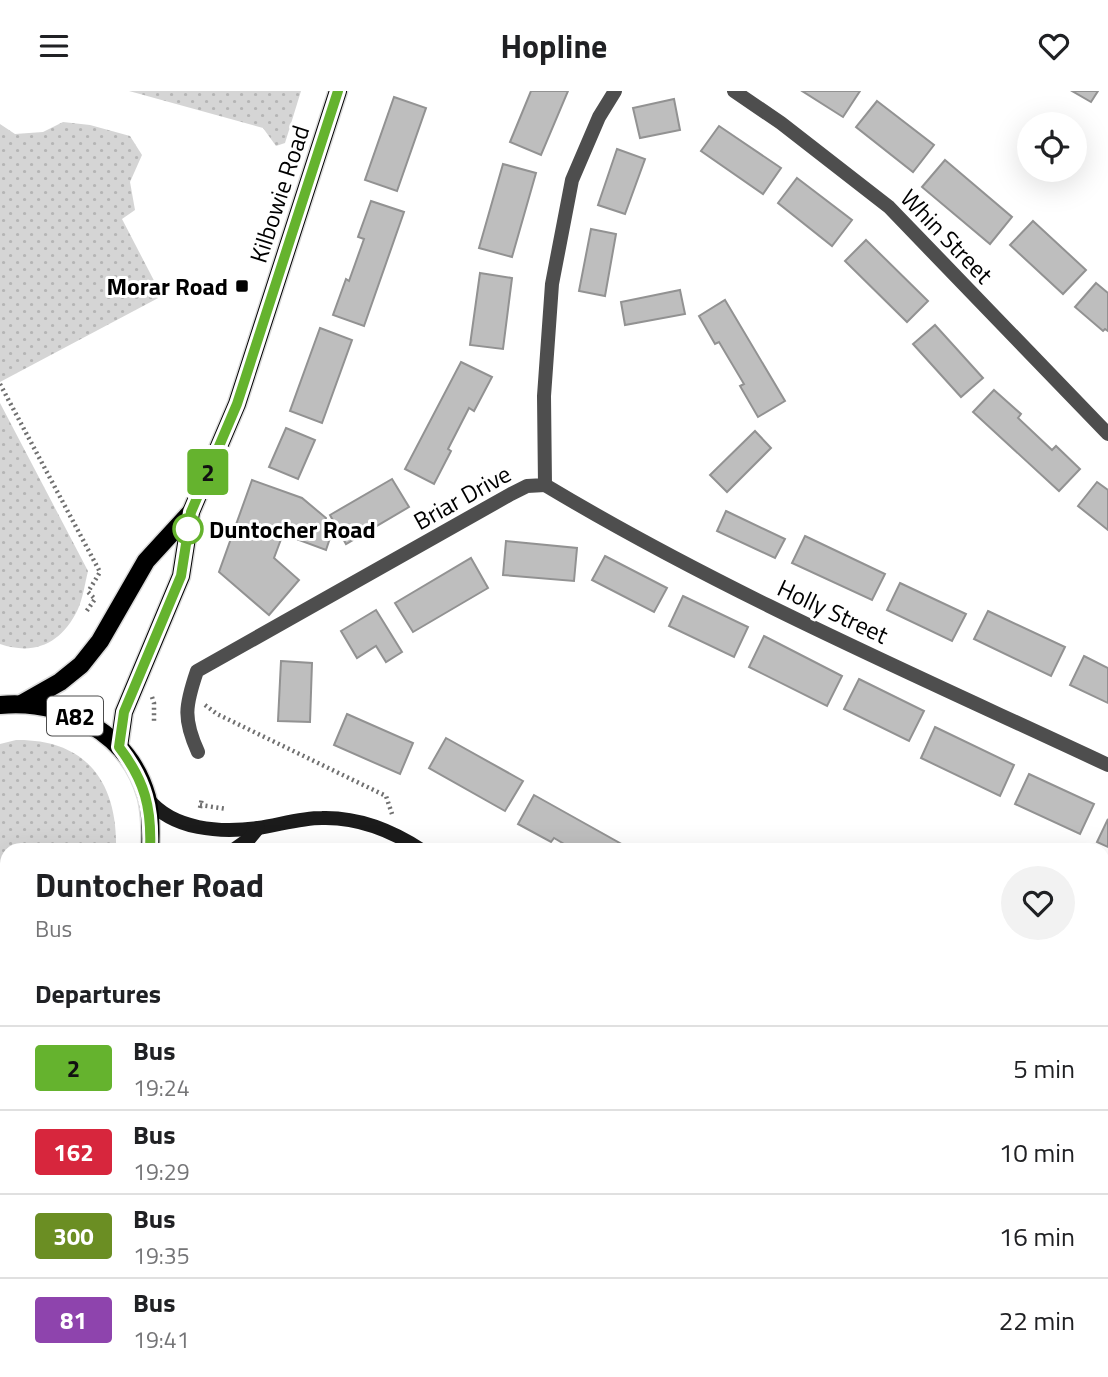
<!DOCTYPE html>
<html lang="en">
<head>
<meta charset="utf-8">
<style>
	body { margin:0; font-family:"Titillium Web",sans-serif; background:#f2f2f2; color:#202124; height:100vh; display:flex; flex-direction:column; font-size:26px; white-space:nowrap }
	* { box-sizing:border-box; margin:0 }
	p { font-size:23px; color:#757577 }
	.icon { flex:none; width:38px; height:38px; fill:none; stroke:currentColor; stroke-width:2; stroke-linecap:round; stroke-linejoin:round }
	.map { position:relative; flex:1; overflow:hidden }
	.panel { position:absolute; left:0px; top:752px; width:1110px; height:534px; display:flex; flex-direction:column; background:#fff; border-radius:21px 21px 0 0; box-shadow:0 7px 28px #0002 }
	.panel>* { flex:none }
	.badge { padding:0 14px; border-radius:5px; font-size:24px; line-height:46px }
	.controls { position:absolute; left:1017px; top:21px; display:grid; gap:14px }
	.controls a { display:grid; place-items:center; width:70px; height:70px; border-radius:50%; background:#fff; box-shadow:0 7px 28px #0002; font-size:35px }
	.map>.badge { position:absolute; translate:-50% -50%; box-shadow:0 0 0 4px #fff }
	h2 { padding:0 35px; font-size:26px; line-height:63px }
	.round { display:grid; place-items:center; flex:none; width:74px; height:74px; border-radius:37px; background:#f2f2f2 }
	.headline { display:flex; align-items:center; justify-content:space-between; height:119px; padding:0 35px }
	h1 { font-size:33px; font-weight:700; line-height:52px }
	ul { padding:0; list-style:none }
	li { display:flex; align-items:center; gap:21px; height:84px; padding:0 35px; border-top:2px solid #e0e0e0 }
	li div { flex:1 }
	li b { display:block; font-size:26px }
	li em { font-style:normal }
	li .badge { min-width:77px; font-weight:700; text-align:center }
	header { display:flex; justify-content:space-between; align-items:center; height:91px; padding:0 35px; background:#fff; font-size:32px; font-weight:700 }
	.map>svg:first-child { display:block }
	.grass { fill:url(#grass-dots) }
	.building { fill:#bebebe; stroke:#929292; stroke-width:2 }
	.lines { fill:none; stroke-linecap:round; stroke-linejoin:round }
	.primary-casing { stroke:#dbdbdb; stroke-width:21 }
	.path { stroke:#707070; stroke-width:4.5; stroke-dasharray:2 3.5; stroke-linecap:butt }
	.street { stroke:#4e4e4e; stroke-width:14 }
	.secondary { stroke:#1b1b1b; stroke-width:14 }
	.primary { stroke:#000; stroke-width:18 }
	.line-casing { stroke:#fff; stroke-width:16 }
	.line { stroke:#65b32e; stroke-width:10 }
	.poi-dot { fill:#000; stroke:#fff; stroke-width:2.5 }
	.stop-dot { fill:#fff; stroke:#65b32e; stroke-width:3.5 }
	.labels { text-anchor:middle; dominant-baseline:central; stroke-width:6; stroke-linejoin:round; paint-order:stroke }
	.shield { fill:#fff; stroke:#4c4c4c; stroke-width:2 }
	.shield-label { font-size:23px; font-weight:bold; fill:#000 }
	.street-label { font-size:24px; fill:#000; stroke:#fff }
	.poi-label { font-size:24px; font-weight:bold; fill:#000; stroke:#fff; text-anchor:end }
	.stop-label { font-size:24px; font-weight:bold; fill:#000; stroke:#fff; text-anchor:start }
</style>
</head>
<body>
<header><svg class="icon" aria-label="menu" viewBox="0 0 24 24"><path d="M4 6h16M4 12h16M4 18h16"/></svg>Hopline<svg class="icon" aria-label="heart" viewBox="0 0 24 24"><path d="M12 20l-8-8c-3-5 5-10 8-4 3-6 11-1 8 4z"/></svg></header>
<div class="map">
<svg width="1108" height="1286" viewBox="0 0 1108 1286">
	<defs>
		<pattern id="grass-dots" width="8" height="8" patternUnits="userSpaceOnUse" patternTransform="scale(1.75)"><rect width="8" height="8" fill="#d5d5d5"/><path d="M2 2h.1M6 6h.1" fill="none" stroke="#b5b5b5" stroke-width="1.8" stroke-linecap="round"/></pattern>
	</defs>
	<rect width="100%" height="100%" fill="#fff"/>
	<g class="grass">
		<polygon points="129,0 301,0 285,52 276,55 263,37"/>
		<polygon points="63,31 90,34 130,45 142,64 130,91 135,119 122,128 162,205 0,291 0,33 15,43 43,41"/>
		<path d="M0,312l88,168c-3,12 -5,27 -10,38 -16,34 -43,47 -78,35z"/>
		<path d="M16,649c71,-1 102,43 100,110l-109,1v147l-7,1v-255z"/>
	</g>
	<g class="building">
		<polygon points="531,0 568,0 541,64 510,51"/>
		<polygon points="802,0 860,0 843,26"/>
		<polygon points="1072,0 1098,0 1091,11"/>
		<polygon points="394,6 426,17 397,100 365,89"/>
		<polygon points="674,8 680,39 640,47 633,17"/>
		<polygon points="877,10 934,54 913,81 856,36"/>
		<polygon points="719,35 781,77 763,103 701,60"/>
		<polygon points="617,58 645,68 625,123 598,114"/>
		<polygon points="945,69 1012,126 990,153 922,96"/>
		<polygon points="503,73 536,82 512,166 479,157"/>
		<polygon points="797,87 852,129 832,155 778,112"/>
		<polygon points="371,110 404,121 364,235 333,224 346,188 349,190 364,148 358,146"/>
		<polygon points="1033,130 1086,179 1063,203 1010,154"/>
		<polygon points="591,138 616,143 605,205 579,200"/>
		<polygon points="866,149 928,210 907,231 845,170"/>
		<polygon points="480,182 512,187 503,258 470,254"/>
		<polygon points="1096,192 1108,202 1108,240 1105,238 1103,240 1075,216"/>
		<polygon points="680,199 685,223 625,234 621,211"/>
		<polygon points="725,209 785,310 758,326 740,295 744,293 719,251 715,253 699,225"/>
		<polygon points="935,234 983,287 961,306 913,253"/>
		<polygon points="320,237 352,249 322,332 290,320"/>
		<polygon points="461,271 492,286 474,320 469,317 448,358 451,360 434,393 405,378"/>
		<polygon points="994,299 1021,323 1018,327 1052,359 1056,355 1080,378 1059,400 973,321"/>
		<polygon points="286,337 315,349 298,388 269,376"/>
		<polygon points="755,340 771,357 727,401 710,384"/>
		<polygon points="392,388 409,416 346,453 330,424"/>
		<polygon points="252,389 302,407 326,427 323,436 331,444 326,459 283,443 274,467 299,489 269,524 219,481"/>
		<polygon points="1097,391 1108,399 1108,439 1078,415"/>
		<polygon points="726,420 785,448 775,467 717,440"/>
		<polygon points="805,445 885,483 872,509 792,472"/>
		<polygon points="506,450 577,457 574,490 503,484"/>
		<polygon points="605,465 667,497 654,521 592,489"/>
		<polygon points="471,467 488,497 413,541 395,512"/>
		<polygon points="900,492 966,523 952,550 887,519"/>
		<polygon points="683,505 748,536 734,566 669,535"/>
		<polygon points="376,519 402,561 386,571 376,555 357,567 341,540"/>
		<polygon points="988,520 1065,556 1051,585 974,548"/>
		<polygon points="764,545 842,585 827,615 749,576"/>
		<polygon points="1084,565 1108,577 1108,612 1070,594"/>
		<polygon points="281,570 312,572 310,631 278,630"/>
		<polygon points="859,588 924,620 909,650 844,618"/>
		<polygon points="347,623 413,652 400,683 334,654"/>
		<polygon points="935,636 1014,674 1000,705 921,667"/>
		<polygon points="446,647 523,690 505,720 429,677"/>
		<polygon points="1029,683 1094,713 1080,743 1015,713"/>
		<polygon points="534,704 634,760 576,760 554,747 551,751 518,733"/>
		<polygon points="1108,728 1108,756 1097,751"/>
		<polygon points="1102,941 1108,944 1108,977 1105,982 1102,981"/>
		<polygon points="1102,1082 1108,1084 1108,1108 1102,1106"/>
	</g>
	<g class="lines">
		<g class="primary-casing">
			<g id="primary">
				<polyline points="23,612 60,591 81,574 100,550 146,470 191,421"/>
				<path d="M0,614c63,-6 129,27 147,92 4,16 4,37 3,54"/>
				<polyline points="119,656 124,621 181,485 191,421 237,313 338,0"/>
				<polyline points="0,951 7,947"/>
				<polyline points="236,1279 240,1286"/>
				<polyline points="324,1279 327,1286"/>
			</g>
		</g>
		<g class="path">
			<polyline points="0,293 100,481 88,501 95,508 86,521"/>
			<polyline points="152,606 154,612 154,633"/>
			<polyline points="205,614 217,623 386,705 392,723"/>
			<polyline points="200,714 227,718"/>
			<polyline points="200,717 202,707"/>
			<polyline points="0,988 7,986"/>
			<polyline points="202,1279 205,1286"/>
			<polyline points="360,1279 363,1286"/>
			<polyline points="649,1286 653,1279"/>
		</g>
		<g class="street">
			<polyline points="734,0 781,32 889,116 1108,343"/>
			<path d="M545,394c180,108 373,191 563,280"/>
			<path d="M198,661c-15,-33 -13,-46 -1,-81l314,-177 16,-8 18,-1 -1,-89 8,-112 20,-104 27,-63 16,-26"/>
			<polyline points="1102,1038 1108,1039"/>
		</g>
		<g class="secondary">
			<path d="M148,708c25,31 72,34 110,29 21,-3 42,-10 64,-10 37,-1 71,13 101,33"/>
			<polyline points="232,760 249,748 258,737"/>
			<polyline points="1102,1181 1108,1182"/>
		</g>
		<use href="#primary" class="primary"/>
	</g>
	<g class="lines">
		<g class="line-casing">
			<path id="line" d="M150,760c2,-43 -5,-70 -31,-104l5,-35 57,-136 10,-64 46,-108 101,-313"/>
		</g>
		<use href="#line" class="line"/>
	</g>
	<rect class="poi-dot" x="235" y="188" width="14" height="14" rx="3.5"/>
	<circle class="stop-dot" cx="188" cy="438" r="14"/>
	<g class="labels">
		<rect class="shield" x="47" y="605.5" width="56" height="39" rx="5"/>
		<g class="shield-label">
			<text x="75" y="625">A82</text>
		</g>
		<g class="street-label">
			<text transform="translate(279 103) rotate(-72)">Kilbowie Road</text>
			<text transform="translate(947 145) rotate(46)">Whin Street</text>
			<text transform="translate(462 406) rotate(-29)">Briar Drive</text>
			<text transform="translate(833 520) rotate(25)">Holly Street</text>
		</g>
		<g class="poi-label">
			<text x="228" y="195">Morar Road</text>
		</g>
		<g class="stop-label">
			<text x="209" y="438">Duntocher Road</text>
		</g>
	</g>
</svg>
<div class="controls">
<a><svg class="icon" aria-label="locate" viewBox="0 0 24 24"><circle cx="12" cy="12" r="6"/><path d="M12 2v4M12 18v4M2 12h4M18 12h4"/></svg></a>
</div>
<b class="badge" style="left:208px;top:381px;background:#65b32e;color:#111">2</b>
<section class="panel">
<div class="headline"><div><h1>Duntocher Road</h1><p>Bus</p></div><a class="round"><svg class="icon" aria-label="heart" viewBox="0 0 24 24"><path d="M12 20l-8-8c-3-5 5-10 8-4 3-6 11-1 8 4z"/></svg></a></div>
<h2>Departures</h2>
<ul>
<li><span class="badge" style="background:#65b32e;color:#111">2</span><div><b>Bus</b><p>19:24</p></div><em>5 min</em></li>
<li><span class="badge" style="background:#d7263d;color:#fff">162</span><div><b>Bus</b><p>19:29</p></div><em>10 min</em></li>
<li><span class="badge" style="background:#6b8e23;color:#fff">300</span><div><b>Bus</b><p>19:35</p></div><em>16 min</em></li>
<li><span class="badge" style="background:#8e44ad;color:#fff">81</span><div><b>Bus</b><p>19:41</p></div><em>22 min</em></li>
</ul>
</section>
</div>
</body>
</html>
